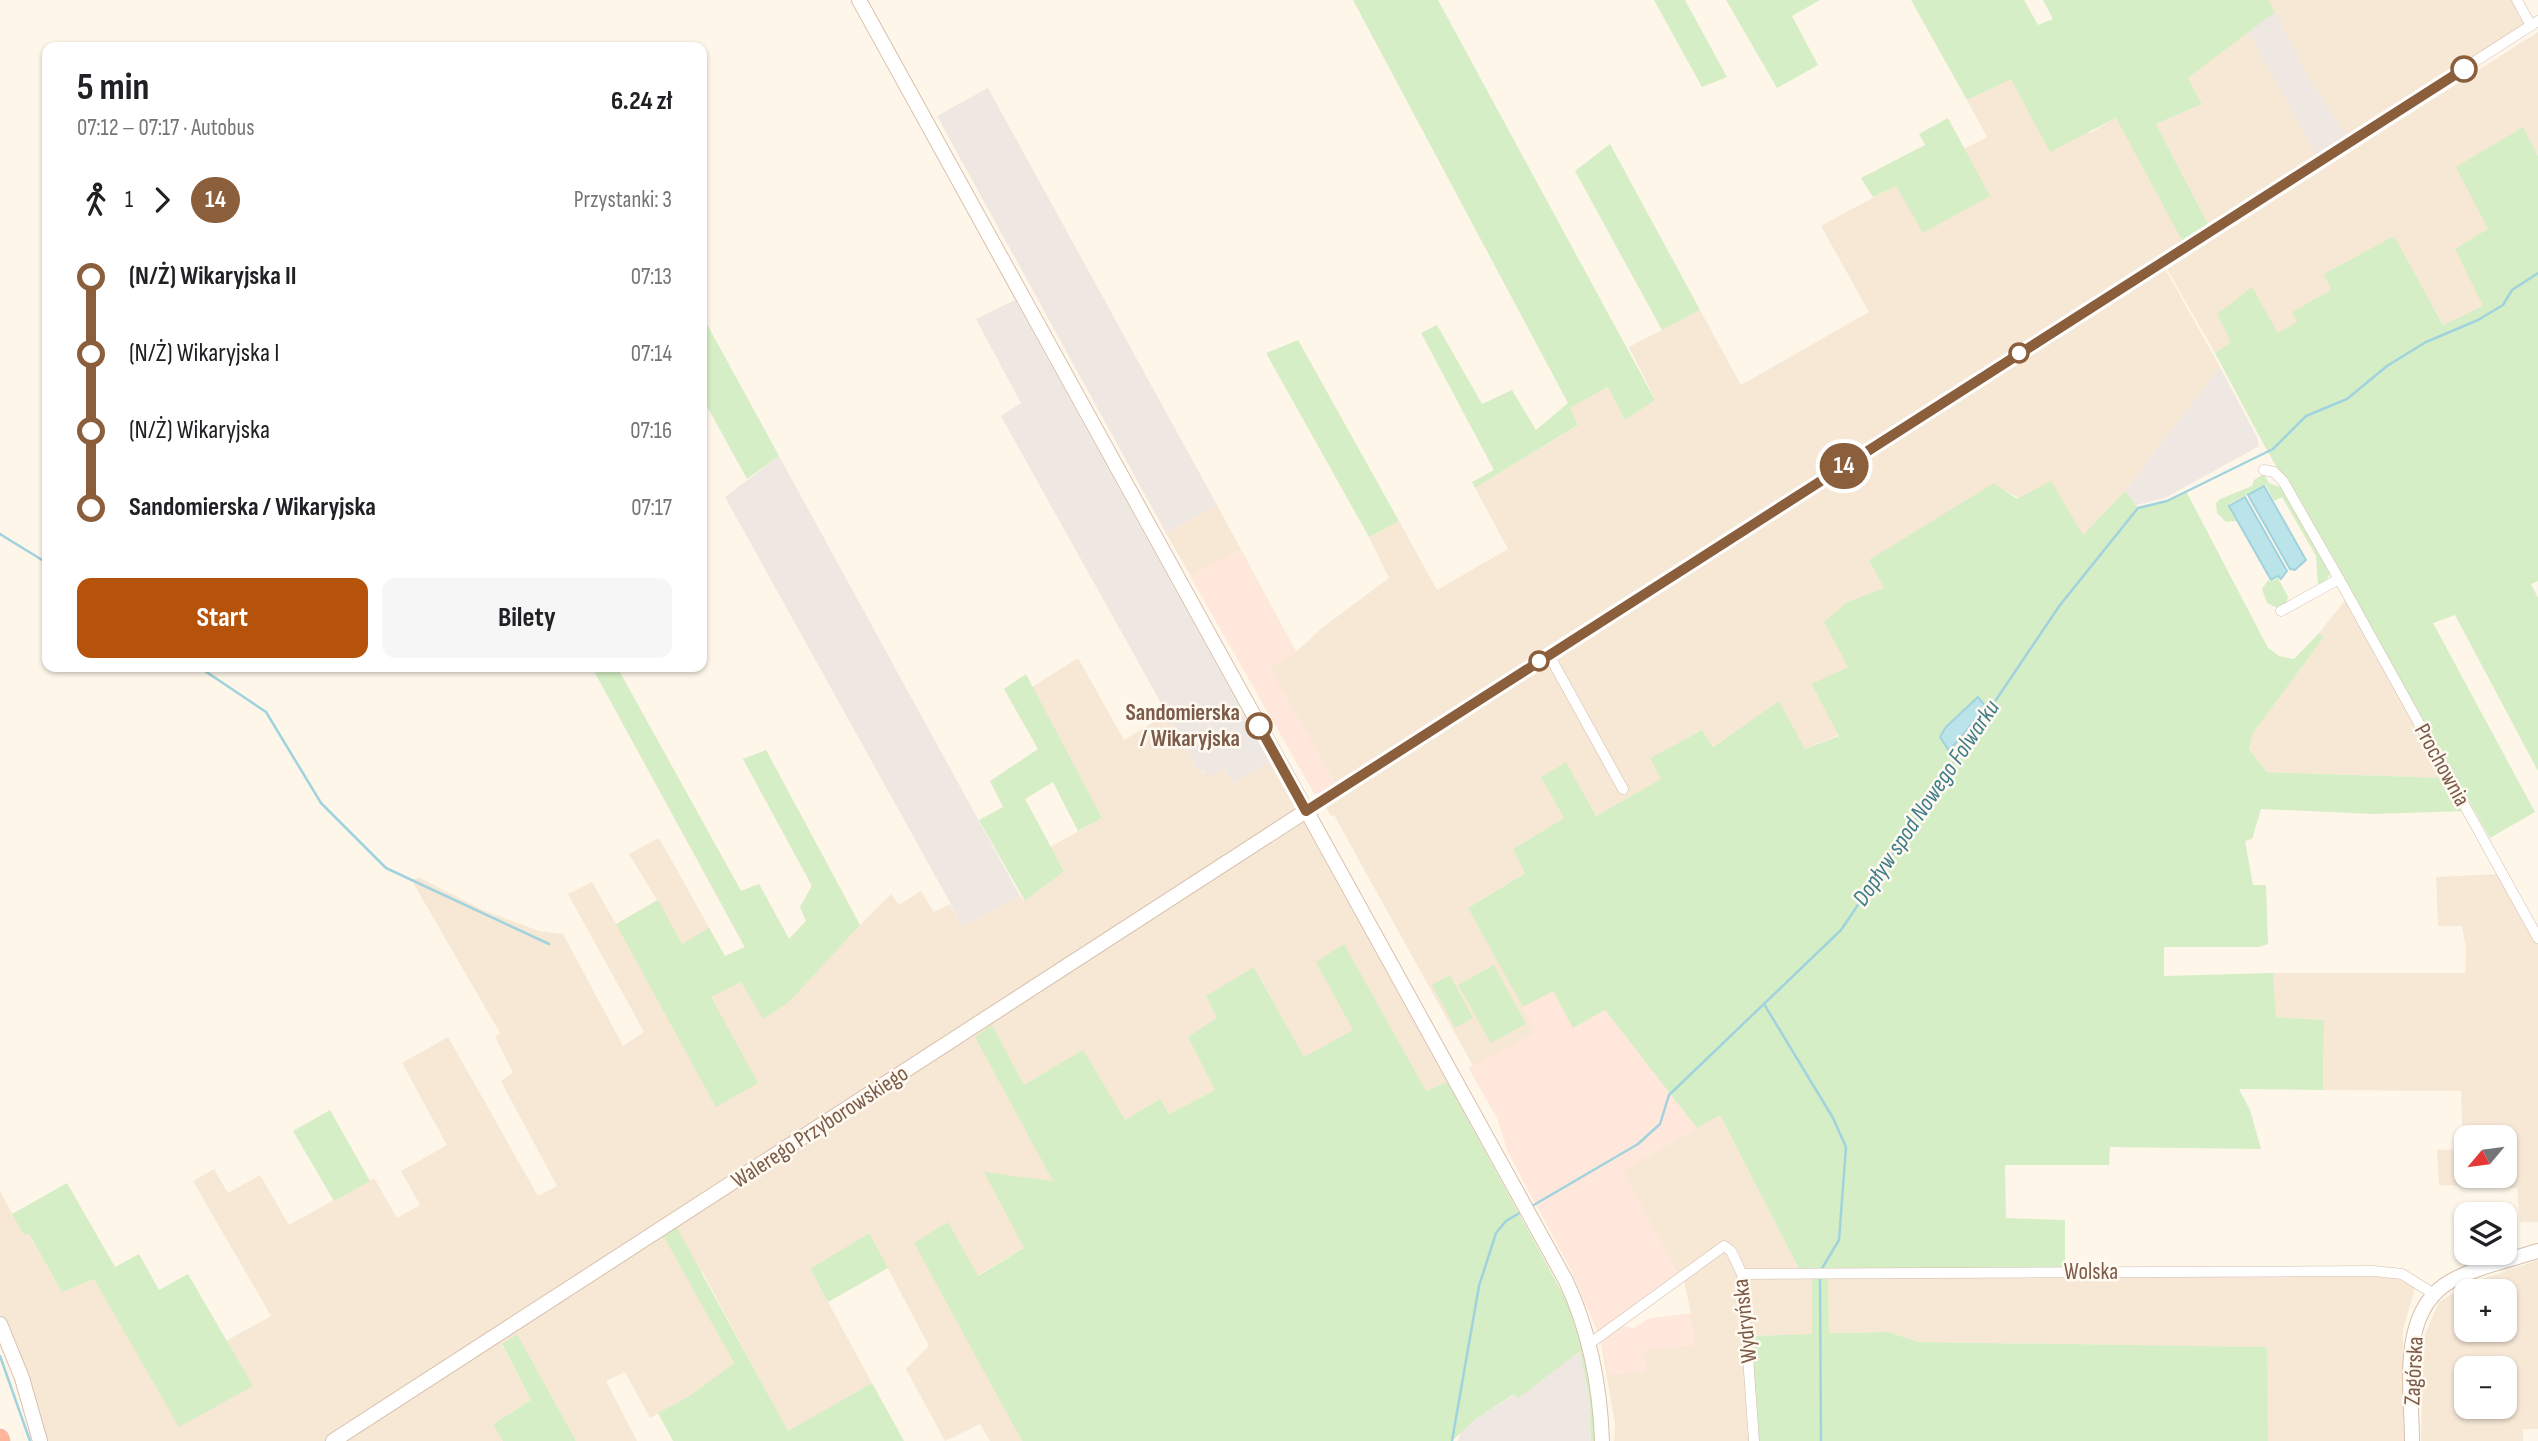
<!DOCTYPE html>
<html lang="pl">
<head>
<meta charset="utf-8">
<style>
	body { margin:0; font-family:"Sofia Sans Condensed",sans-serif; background:#f6f6f6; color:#202124; height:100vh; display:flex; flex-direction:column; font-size:26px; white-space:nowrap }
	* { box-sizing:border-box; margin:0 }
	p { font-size:23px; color:#757577 }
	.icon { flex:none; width:38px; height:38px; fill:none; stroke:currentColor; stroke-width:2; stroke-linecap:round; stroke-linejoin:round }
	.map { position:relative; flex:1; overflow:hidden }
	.details { position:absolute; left:42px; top:42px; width:665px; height:630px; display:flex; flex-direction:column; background:#fff; border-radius:14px; box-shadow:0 2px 5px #0004 }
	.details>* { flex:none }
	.badge { padding:0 14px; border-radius:23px; font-size:24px; line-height:46px }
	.needle { width:46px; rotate:241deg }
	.tools { position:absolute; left:2454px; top:1125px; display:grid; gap:14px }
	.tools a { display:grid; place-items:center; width:63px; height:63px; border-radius:14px; background:#fff; box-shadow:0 2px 5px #0004; font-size:35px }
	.map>.badge { position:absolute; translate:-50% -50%; box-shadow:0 0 0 4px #fff }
	.legs { display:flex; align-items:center; gap:10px; height:77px; padding:0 35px; font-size:23px }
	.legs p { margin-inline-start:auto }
	.overview { display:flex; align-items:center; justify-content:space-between; height:119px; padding:0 35px }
	h1 { font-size:38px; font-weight:700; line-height:52px }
	.primary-button { display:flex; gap:14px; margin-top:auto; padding:14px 35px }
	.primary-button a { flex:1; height:80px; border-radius:14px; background:#b45309; color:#fff; font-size:28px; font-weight:700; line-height:80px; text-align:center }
	.primary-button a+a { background:#f6f6f6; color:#202124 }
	ul { padding:0 35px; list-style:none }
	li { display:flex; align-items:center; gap:24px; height:77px; font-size:26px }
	li i { display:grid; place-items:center; width:10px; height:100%; margin:0 9px; background:currentColor }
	li i::after { content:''; width:18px; height:18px; margin:-9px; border:5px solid; border-radius:50%; background:#fff }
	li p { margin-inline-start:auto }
	li:first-child i { background:linear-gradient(#0000 50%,currentColor 0) }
	li:last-child i { background:linear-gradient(currentColor 50%,#0000 0) }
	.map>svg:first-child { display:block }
	.residential { fill:#f7e8d6; fill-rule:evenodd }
	.commercial { fill:#ffe7dc }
	.industrial { fill:#efe8e2 }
	.green { fill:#d6eec5 }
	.water { fill:#bbe3ea; stroke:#a0d3dd; stroke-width:2 }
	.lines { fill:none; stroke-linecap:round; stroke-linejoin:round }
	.stream { stroke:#a0d3dd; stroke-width:2.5 }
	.street-casing { stroke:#d2bdad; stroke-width:11 }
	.secondary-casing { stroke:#d8c0ac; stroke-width:16 }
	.highway-casing { stroke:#ddd4d0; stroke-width:19 }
	.street { stroke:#fff; stroke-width:10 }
	.secondary { stroke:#fff; stroke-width:14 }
	.highway { stroke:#fdb59b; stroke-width:18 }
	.line-1-casing { stroke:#fff; stroke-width:16 }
	.line-1 { stroke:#8b5e3c; stroke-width:10 }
	.stop-1-dot { fill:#fff; stroke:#8b5e3c; stroke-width:3.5 }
	.labels { text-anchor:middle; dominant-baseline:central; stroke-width:5; stroke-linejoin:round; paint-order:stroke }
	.stop-label { font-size:23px; font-weight:bold; fill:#7c5b49; stroke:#fffaf1; text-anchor:end }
	.street-label { font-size:23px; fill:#7c5b49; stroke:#fffaf1 }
	.water-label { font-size:24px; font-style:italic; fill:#3e7c89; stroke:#fffaf1 }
</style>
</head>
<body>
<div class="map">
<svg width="2538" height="1441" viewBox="0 0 2538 1441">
	<rect width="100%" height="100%" fill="#fef6e9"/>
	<g class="residential">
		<polygon points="2269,0 2518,0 2531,26 2162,263 2220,367 2125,491 2083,535 1994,484 1870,560 1885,588 1847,602 1848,667 1811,685 1839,735 1805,749 1779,702 1712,747 1702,730 1650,758 1662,779 1596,816 1566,763 1564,818 1513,849 1526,872 1468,908 1605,1010 1697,1127 1720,1115 1801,1273 1742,1274 1724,1247 1602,1340 1610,1375 1691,1313 1684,1281 1723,1252 1728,1254 1738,1275 1750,1441 1614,1441 1615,1424 1600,1337 1571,1270 1508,1152 1498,1120 1469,1068 1473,1066 1334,815 1331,816 1292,753 1166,533 1217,505 1296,652 1322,628 1389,578 1369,537 1399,521 1437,590 1508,549 1475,488 1577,426 1569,408 1609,387 1625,420 1655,399 1629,347 1700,310 1741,385 1869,312 1821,226 1896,185 1989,196 1964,149 1987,137 1967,100 2010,79 2090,133 2116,118 2209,226 2156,124 2202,104 2188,78 2275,12"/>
		<polygon points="2538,32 2538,156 2522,127 2489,230 2455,249 2484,306 2444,326 2393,236 2331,290 2302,332 2232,342 2215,353 2167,269"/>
		<polygon points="2347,598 2446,778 2267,772 2249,749 2253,733 2324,637 2319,633"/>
		<polygon points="1078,658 1124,740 1167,714 1200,773 1224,768 1233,783 1270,762 1447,1082 1426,1091 1353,1030 1304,1058 1255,968 1218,1018 1215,1090 1169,1114 1160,1099 1125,1120 1024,1086 992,1026 976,1037 1054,1182 1024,1248 977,1276 999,1398 1022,1441 990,1441 980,1424 945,1441 906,1369 929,1346 869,1233 810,1269 872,1383 788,1432 703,1273 664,1235 734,1363 691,1395 650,1418 625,1372 606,1381 637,1441 576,1441 517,1335 502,1345 531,1400 494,1423 503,1441 42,1441 13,1345 0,1313 0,1191 24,1235 28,1233 62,1292 94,1279 154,1381 271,1316 193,1181 214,1169 228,1193 260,1175 289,1225 374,1178 397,1218 420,1205 401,1171 447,1145 402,1063 448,1037 538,1196 557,1186 501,1081 513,1073 495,1037 500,1033 412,881 418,877 483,910 539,931 563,934 623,1046 644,1032 568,894 592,882 616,924 657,900 629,854 659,838 725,956 745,948 594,671 617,667 741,891 759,884 789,939 806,921 800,907 812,885 743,759 766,750 860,925 891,894 899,905 921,891 934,912 950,904 963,926 1020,896 1025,901 1064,870 1050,847 1102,818 1032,687"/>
		<path d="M2498,874l40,70v278h-18l-3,-34 -78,-3 -2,-35 26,-1 -2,-58 -138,-1 1,-70 -49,-3 -2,-44h192l1,-25 -4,-22h-24l-2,-49zM2466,1138h38v38h-38z"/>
		<path d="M2538,1260v169h-15v12h-102l2,-102 16,-37 29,-18zM2466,1292h38v38h-38zM2466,1368h38v39h-38z"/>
		<polygon points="2168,1276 2371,1276 2398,1279 2415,1287 2403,1330 2404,1441 2268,1441 2266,1347 1919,1342 1888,1332 1829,1333 1828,1277"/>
		<polygon points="1748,1277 1812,1278 1813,1334 1751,1336 1745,1283"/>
	</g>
	<g class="commercial">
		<polygon points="1240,550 1296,653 1270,668 1335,782 1315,795 1190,576"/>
		<polygon points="1553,991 1605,1010 1697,1128 1623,1171 1680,1278 1600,1337 1571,1270 1508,1152 1498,1120 1469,1068 1535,1033 1523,1007"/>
		<polygon points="1691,1313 1695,1345 1644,1350 1646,1371 1609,1375 1602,1340 1621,1326 1634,1328 1650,1318"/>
	</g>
	<g class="industrial">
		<polygon points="2275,12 2306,73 2346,136 2317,155 2248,32"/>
		<polygon points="988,88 1217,505 1166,533 937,116"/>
		<polygon points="1015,300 1270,762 1233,783 1224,768 1208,777 1204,771 1200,773 1001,416 1021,403 976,319"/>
		<polygon points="2220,367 2257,437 2259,446 2165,498 2136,505 2125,491"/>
		<polygon points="779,456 1020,896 963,926 725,497"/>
		<polygon points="1580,1350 1589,1398 1591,1441 1458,1441 1461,1431 1473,1421 1515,1394 1518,1397"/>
	</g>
	<g class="green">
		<polygon points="1353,0 1438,0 1655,400 1625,420 1608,387 1570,408 1578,425 1475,488 1472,482 1494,470 1421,333 1437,325 1482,404 1512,390 1536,430 1568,403"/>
		<polygon points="1654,0 1685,0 1727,77 1702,87"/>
		<polygon points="1726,0 1820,0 1792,16 1818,65 1777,88"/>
		<polygon points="1911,0 2024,0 2038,25 2053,19 2043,0 2269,0 2275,12 2188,78 2202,104 2156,124 2209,226 2183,242 2116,118 2050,152 2011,79 1967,100"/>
		<polygon points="1948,118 1990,196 1923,233 1896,186 1873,197 1861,178 1925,145 1919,134"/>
		<polygon points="2523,127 2538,156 2538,581 2531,584 2538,598 2538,771 2455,615 2433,623 2535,812 2490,838 2264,445 2215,353 2231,342 2217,314 2252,287 2278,333 2297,322 2292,312 2331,290 2324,274 2394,236 2443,325 2483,306 2455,249 2488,229 2456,167"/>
		<polygon points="1610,144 1700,310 1662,330 1575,171"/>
		<polygon points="702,315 779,456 747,479 702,397"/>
		<polygon points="1298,340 1399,521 1369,537 1266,353"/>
		<polygon points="2264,474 2269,483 2283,488 2330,573 2326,582 2318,584 2316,556 2282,497 2274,501 2266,485 2229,504 2236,521 2226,522 2217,513 2216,503 2220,499 2252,486 2254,480"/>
		<polygon points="2051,481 2083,535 2125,491 2138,508 2167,501 2186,491 2268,648 2279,656 2294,659 2319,633 2324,637 2253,733 2249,749 2267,772 2446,778 2465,811 2373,814 2261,809 2252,839 2245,841 2253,885 2266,885 2268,944 2259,947 2164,947 2164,976 2273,973 2276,1017 2324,1020 2323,1090 2239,1089 2250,1110 2261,1149 2110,1147 2109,1165 2005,1165 2006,1218 2065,1220 2065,1272 1801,1273 1720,1115 1697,1128 1605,1010 1573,1028 1553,991 1523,1007 1468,908 1525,873 1513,849 1564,818 1541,777 1566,762 1596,816 1661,779 1650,758 1702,730 1713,747 1779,701 1805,749 1839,736 1811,684 1848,667 1824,622 1847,602 1884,588 1869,560 1994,483 2017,499"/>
		<polygon points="2278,578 2288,597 2286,603 2277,608 2267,603 2262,589 2268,580 2270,582"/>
		<polygon points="604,667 617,667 741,891 759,884 789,939 806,921 800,907 812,886 743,759 766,750 860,925 789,1002 763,1019 741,982 711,997 758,1083 716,1107 616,924 658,900 682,944 709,928 725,956 745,947 594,671"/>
		<polygon points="1026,674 1102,818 1078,831 1053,782 1025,799 1064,871 1025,901 979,820 1003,807 990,781 1038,749 1004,689"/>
		<path d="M1344,944l82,147 21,-9 117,214c20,47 28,94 31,145h-4l-2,-43 -9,-47 -62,47 -4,-4 -41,27 -21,20h-430l-108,-198 34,-21 30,54 46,-28 -40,-76 69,9 -78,-144 17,-12 32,60 59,-35 42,70 35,-21 9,15 46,-24 -27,-53 29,-19 -11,-22 48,-29 50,90 49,-27 -37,-68z"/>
		<polygon points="1494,965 1526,1024 1491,1043 1458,985"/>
		<polygon points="1450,975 1473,1018 1455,1028 1432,985"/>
		<polygon points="330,1110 370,1181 334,1201 293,1131"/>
		<polygon points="67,1183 115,1267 139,1254 159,1290 188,1274 253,1386 179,1427 94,1279 62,1292 29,1234 24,1235 12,1214"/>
		<polygon points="676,1226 788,1431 872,1383 904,1441 673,1441 658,1413 691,1395 734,1363 663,1235"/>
		<polygon points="869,1233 888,1268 828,1302 810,1269"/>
		<polygon points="1828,1277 1829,1333 1888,1332 1919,1342 2267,1347 2268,1441 1759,1441 1751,1336 1812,1334 1812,1278"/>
		<polygon points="517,1334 576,1441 503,1441 493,1424 531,1400 502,1344"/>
	</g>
	<g class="water">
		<polygon points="2264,486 2306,560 2295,570 2290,569 2248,495"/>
		<polygon points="2245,497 2287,571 2281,579 2278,576 2271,580 2229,506"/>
		<polygon points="1978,697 1986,707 1949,751 1940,737 1946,727"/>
	</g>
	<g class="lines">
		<g class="stream">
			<polyline points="0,534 47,563"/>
			<polyline points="199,667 266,712 321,803 386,868 549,944"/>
			<polyline points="1764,1004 1833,1118 1846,1147 1839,1240 1821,1270"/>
			<polyline points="1532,1206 1638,1144 1660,1124 1669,1095 1841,930 2060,605 2138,508 2167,501 2273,449 2306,416 2347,399 2387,366 2426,342 2478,320 2503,305 2512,290 2538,273"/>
			<polyline points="1820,1276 1821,1441"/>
			<polyline points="0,1356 30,1441"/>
			<polyline points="1452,1441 1479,1286 1496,1233 1506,1221 1523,1211"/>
		</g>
		<g class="street-casing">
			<g id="street">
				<polyline points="2517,0 2531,26"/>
				<polyline points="2264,470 2274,472 2283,481 2339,579 2281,611"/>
				<polyline points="2339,579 2538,938"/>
				<polyline points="1549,655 1623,789"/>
				<polyline points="1306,811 2538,21"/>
				<polyline points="1742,1274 2374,1271 2402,1274 2434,1294"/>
				<polyline points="1589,1344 1724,1246 1731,1251 1742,1274 1754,1441"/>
			</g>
		</g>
		<g class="secondary-casing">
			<g id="secondary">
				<path d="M859,0l707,1281c24,51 34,104 36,160"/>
				<polyline points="0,1324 22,1378 40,1441"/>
				<polyline points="333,1441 1306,811"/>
				<path d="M2412,1441c0,-51 -15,-130 39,-160 26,-14 58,-21 87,-30"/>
			</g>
		</g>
		<g class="highway-casing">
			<polyline id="highway" points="0,1438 1,1441"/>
		</g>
		<use href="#street" class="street"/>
		<use href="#secondary" class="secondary"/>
		<use href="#highway" class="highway"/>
	</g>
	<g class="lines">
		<g class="line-1-casing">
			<polyline id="line-1" points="1259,726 1306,811 2464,69"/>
		</g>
		<use href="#line-1" class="line-1"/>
	</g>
	<g class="stop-1-dot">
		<circle cx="2464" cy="69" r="12"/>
		<circle cx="2019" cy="353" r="9"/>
		<circle cx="1539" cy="661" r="9"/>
		<circle cx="1259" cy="726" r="12"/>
	</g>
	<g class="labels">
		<g class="stop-label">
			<text x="1240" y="713">Sandomierska<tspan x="1240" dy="26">/ Wikaryjska</tspan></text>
		</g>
		<g class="street-label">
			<text transform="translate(2442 765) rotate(61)">Prochownia</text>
			<text transform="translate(820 1127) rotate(-33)">Walerego Przyborowskiego</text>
			<text x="2091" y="1272">Wolska</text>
			<text transform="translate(1745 1321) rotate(-96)">Wydryńska</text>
			<text transform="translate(2414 1371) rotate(-87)">Zagórska</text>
		</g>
		<g class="water-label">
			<text transform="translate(1926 803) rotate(-56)">Dopływ spod Nowego Folwarku</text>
		</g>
	</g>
</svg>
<div class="tools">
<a><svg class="needle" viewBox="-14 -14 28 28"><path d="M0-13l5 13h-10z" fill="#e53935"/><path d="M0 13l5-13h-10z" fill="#757577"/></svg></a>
<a><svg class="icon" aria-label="layers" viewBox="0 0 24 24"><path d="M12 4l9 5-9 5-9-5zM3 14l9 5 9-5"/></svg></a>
<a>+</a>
<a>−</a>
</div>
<b class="badge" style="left:1844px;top:466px;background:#8b5e3c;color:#fff">14</b>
<section class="details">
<div class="overview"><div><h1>5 min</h1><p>07:12 – 07:17 · Autobus</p></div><b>6.24 zł</b></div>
<div class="legs"><svg class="icon" aria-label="walk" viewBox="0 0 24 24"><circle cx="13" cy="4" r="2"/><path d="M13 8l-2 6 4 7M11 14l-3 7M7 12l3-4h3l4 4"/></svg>1<svg class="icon" aria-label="forward" viewBox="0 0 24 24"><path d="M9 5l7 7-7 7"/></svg><b class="badge" style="background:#8b5e3c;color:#fff">14</b><p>Przystanki: 3</p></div>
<ul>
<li><i style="color:#8b5e3c"></i><b>(N/Ż) Wikaryjska II</b><p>07:13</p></li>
<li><i style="color:#8b5e3c"></i><span>(N/Ż) Wikaryjska I</span><p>07:14</p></li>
<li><i style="color:#8b5e3c"></i><span>(N/Ż) Wikaryjska</span><p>07:16</p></li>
<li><i style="color:#8b5e3c"></i><b>Sandomierska / Wikaryjska</b><p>07:17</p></li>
</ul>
<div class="primary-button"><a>Start</a><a>Bilety</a></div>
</section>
</div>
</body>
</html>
